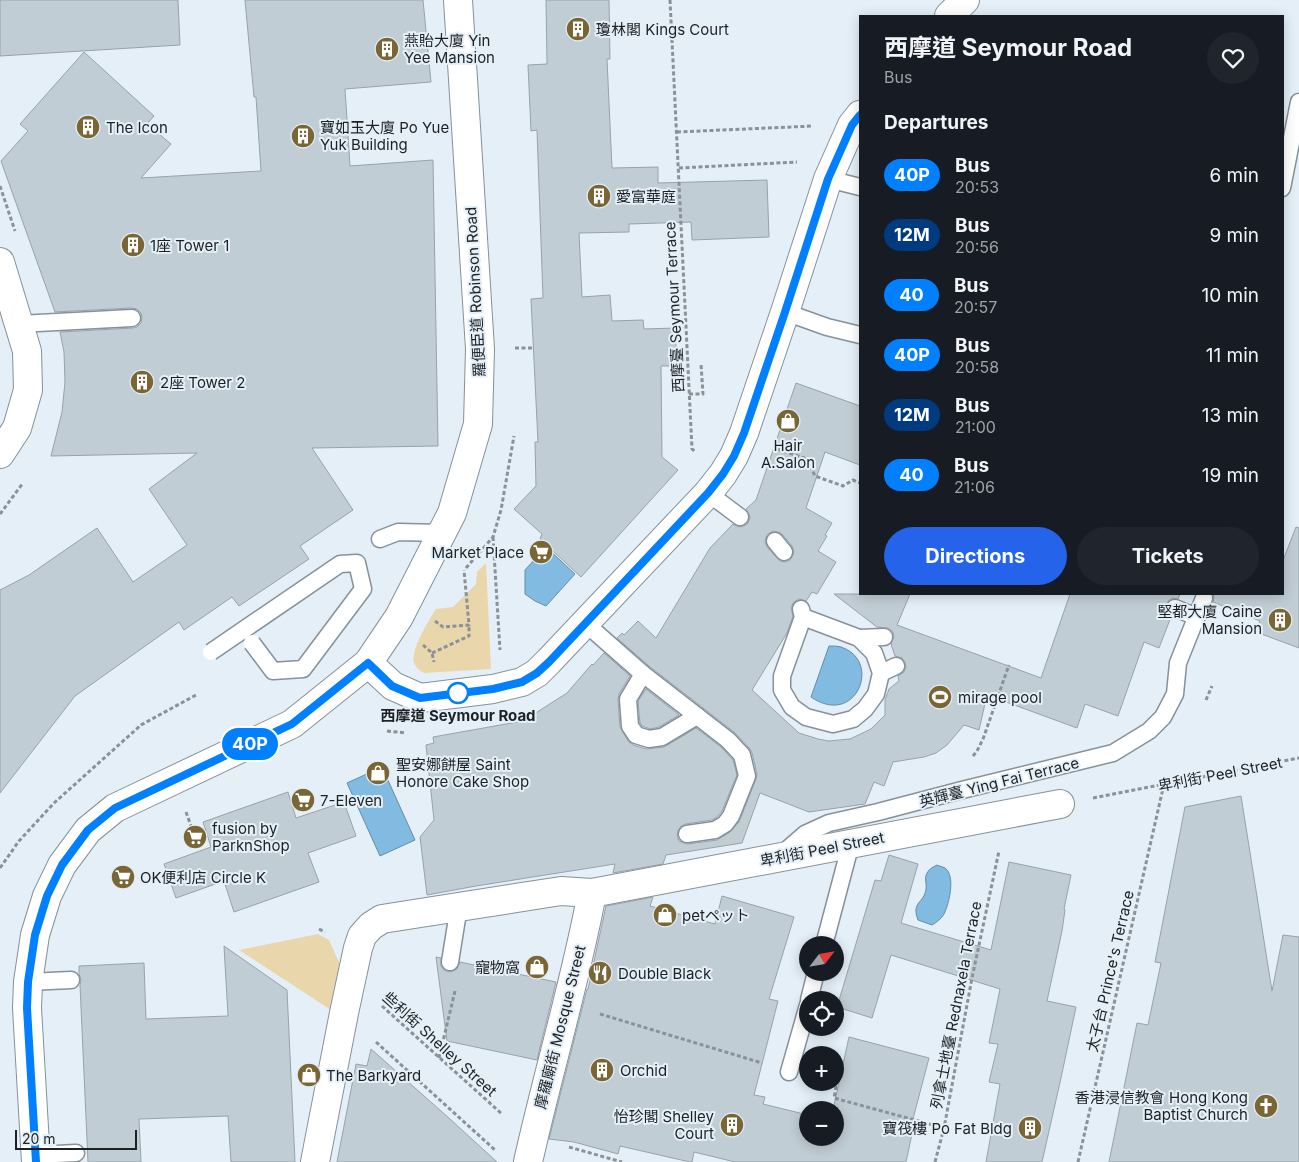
<!DOCTYPE html>
<html lang="en">
<head>
<meta charset="utf-8">
<style>
	body { margin:0; font-family:Inter,"Noto Sans TC","Noto Sans JP",sans-serif; background:#20242c; color:#f1f3f6; height:100vh; display:flex; flex-direction:column; font-size:19px; white-space:nowrap }
	* { box-sizing:border-box; margin:0 }
	p { font-size:16px; color:#9ea1a6 }
	.icon { flex:none; width:28px; height:28px; fill:none; stroke:currentColor; stroke-width:2; stroke-linecap:round; stroke-linejoin:round }
	.map { position:relative; flex:1; overflow:hidden }
	.panel { position:absolute; left:859px; top:15px; width:425px; height:580px; display:flex; flex-direction:column; background:#171b24; border-radius:0px; box-shadow:0 2px 12px #0003 }
	.panel>* { flex:none }
	.badge { padding:0 10px; border-radius:16px; font-size:18px; line-height:32px }
	.needle { width:32px; rotate:59deg }
	.tools { position:absolute; left:799px; top:936px; display:grid; gap:10px }
	.tools a { display:grid; place-items:center; width:45px; height:45px; border-radius:50%; background:#171b24; box-shadow:0 2px 12px #0003; font-size:25px }
	.scale { position:absolute; left:15px; bottom:12px; width:122px; box-sizing:border-box; padding-left:5px; border:2px solid #1d2124; border-top:0; font-size:14px; line-height:18px; white-space:nowrap; color:#1d2124; -webkit-text-stroke:4px #e4eff8; paint-order:stroke }
	.map>.badge { position:absolute; translate:-50% -50%; box-shadow:0 0 0 2px #fff }
	h2 { padding:0 25px; font-size:19px; line-height:45px }
	.round { display:grid; place-items:center; flex:none; width:52px; height:52px; border-radius:26px; background:#20242c }
	.overview { display:flex; align-items:center; justify-content:space-between; height:85px; padding:0 25px }
	h1 { font-size:24px; font-weight:700; line-height:38px }
	.action { display:flex; gap:10px; margin-top:auto; padding:10px 25px }
	.action a { flex:1; height:58px; border-radius:30px; background:#2563eb; color:#fff; font-size:20px; font-weight:700; line-height:58px; text-align:center }
	.action a+a { background:#20242c; color:#f1f3f6 }
	ul { padding:0; list-style:none }
	li { display:flex; align-items:center; gap:15px; height:60px; padding:0 25px }
	li div { flex:1 }
	li b { display:block; font-size:19px }
	li em { font-style:normal }
	li .badge { min-width:55px; font-weight:700; text-align:center }
	.map>svg:first-child { display:block }
	.green { fill:#ead6ab }
	.water { fill:#82bbe1; stroke:#648da8 }
	.building { fill:#c1cdd5; stroke:#97a2aa; fill-rule:evenodd }
	.lines { fill:none; stroke-linecap:round; stroke-linejoin:round }
	.service-casing { stroke:#869199; stroke-width:19 }
	.minor-casing { stroke:#869199; stroke-width:30 }
	.tertiary-casing { stroke:#869199; stroke-width:30 }
	.secondary-casing { stroke:#869199; stroke-width:30 }
	.path { stroke:#8a9298; stroke-width:3; stroke-dasharray:4 2.5; stroke-linecap:butt }
	.service { stroke:#fff; stroke-width:16 }
	.minor { stroke:#fff; stroke-width:28 }
	.tertiary { stroke:#fff; stroke-width:28 }
	.secondary { stroke:#fff; stroke-width:28 }
	.service-bridge-casing { stroke:#869199; stroke-width:19; stroke-linecap:butt }
	.service-bridge { stroke:#fff; stroke-width:16 }
	.line-casing { stroke:#fff; stroke-width:11 }
	.line { stroke:#0080ff; stroke-width:8 }
	.stop-dot { fill:#fff; stroke:#0080ff; stroke-width:2.5 }
	.labels { text-anchor:middle; dominant-baseline:central; stroke-width:4; stroke-linejoin:round; paint-order:stroke }
	.poi-label { font-size:15px; fill:#1d2124; stroke:#e4eff8; text-anchor:start }
	.street-label { font-size:15px; fill:#1d2124; stroke:#e4eff8 }
	.stop-label { font-size:15px; font-weight:bold; fill:#1d2124; stroke:#e4eff8 }
</style>
</head>
<body>
<div class="map">
<svg width="1299" height="1162" viewBox="0 0 1299 1162">
	<rect width="100%" height="100%" fill="#e4eff8"/>
	<g class="green">
		<path d="M486,563l5,106 -67,4c-3,-2 -7,-4 -9,-8 -7,-12 14,-45 21,-56l17,-2 23,-23 1,-12z"/>
		<polygon points="318,934 329,940 342,969 331,1010 239,950"/>
	</g>
	<g class="water">
		<polygon points="546,547 575,574 546,606 535,601 525,594 525,570"/>
		<path d="M829,646c4,0 8,0 12,1 42,14 15,81 -30,50z"/>
		<polygon points="382,767 415,840 380,856 347,783"/>
		<path d="M937,865c2,1 6,2 8,3 11,8 4,36 -1,46 -3,5 -7,8 -12,11l-14,-5c-7,-19 6,-16 8,-31 1,-5 -2,-11 1,-16 2,-4 6,-6 10,-8z"/>
	</g>
	<g class="building">
		<polygon points="0,0 178,0 180,45 0,56"/>
		<polygon points="245,0 423,0 431,82 345,89 350,166 433,160 438,446 312,448 353,510 300,546 309,559 239,606 232,597 184,630 179,622 75,696 0,793 0,590 29,575 97,528 133,582 187,545 149,489 197,453 51,456 62,412 65,382 64,352 60,332 133,328 137,327 141,323 142,317 141,313 137,309 131,308 55,312 1,161 28,131 20,124 84,52 154,116 147,124 171,144 141,178 261,171 256,97 254,97"/>
		<polygon points="546,0 609,0 610,59 607,59 612,168 658,167 658,183 767,180 769,237 692,240 691,222 629,224 629,232 579,233 582,297 610,295 612,321 643,320 644,329 675,328 677,366 661,366 662,457 678,470 581,577 540,539 542,534 514,509 536,486 535,442 538,442 531,299 543,298 537,130 531,131 528,65 547,64"/>
		<path d="M796,383l64,23v59l-35,-13 -19,56 26,15 -7,12 2,1 -9,15 18,11 -19,32 -5,-2 -6,9 -7,-2 -5,3 -3,5 2,9 -6,17 -35,57 47,43 19,6 11,2 21,-2 21,-10 14,-14v-15l4,-11 10,-8 -1,-5 6,-4 2,-5 -1,-5 -3,-4 -7,-2 -4,-12 3,-7 -1,-5 -5,-4 -11,-1 -43,-33h76l-13,31 144,53 29,-84h110l-2,5 -5,-1 -4,2 -3,5 -1,4 2,5 4,3 -12,31 -15,-6 -26,74 -33,-12 -8,24 -90,-33 -8,35 -15,-5 -17,20 -11,8 -12,4 -31,5 -9,24 -10,-4 -9,22 -56,8 -49,-19 -18,50 -76,12 -3,9 -50,9 2,-9 -139,22 -49,9 -7,-58 14,-17 -8,-75 8,-2 -1,-6 90,-16 44,-28 25,-29 1,1 11,-12 26,23 -11,18 -1,6 2,27 8,14 5,4 13,4 18,-2 32,-19 25,19 12,13 4,15 -15,36 -4,5 -6,4 -26,4 -5,2 -3,5 -1,5 2,5 5,2 4,1 29,-4 13,-8 9,-10 17,-43 1,-5 -5,-21 -2,-4 -16,-17 -85,-66 -32,-28 5,-5 2,2 14,-14 18,17 54,-90 23,-24 6,3 5,-1 4,-3 2,-5 -1,-4 -3,-5 10,-9zM773,531l5,1 4,2 10,12 2,5 -1,4 -3,5 -5,2 -5,-1 -13,-14 -2,-5 1,-5 2,-3z"/>
		<polygon points="1296,527 1299,528 1299,648 1256,632 1260,621 1213,602 1214,597 1213,594 1282,594 1282,563"/>
		<polygon points="646,689 679,715 659,727 650,729 642,726 640,723 638,701"/>
		<polygon points="288,792 296,818 344,802 356,836 308,853 319,882 234,912 224,881 176,898 164,864 211,847 203,822"/>
		<polygon points="1241,796 1272,991 1283,935 1299,937 1299,1162 1109,1162 1137,1023 1148,1025 1161,963 1155,962 1185,807"/>
		<polygon points="889,855 918,864 901,923 991,950 1009,862 1071,875 1064,909 1065,910 1062,931 1047,1001 1076,1007 1061,1078 1042,1162 986,1162 1000,1084 989,1082 998,1044 989,1043 1000,989 891,955 872,1018 837,1007 875,880 881,881"/>
		<polygon points="722,896 794,917 769,999 778,1001 754,1095 765,1097 763,1104 808,1115 808,1138 835,1138 835,1110 833,1110 849,1037 929,1058 909,1134 912,1134 906,1162 735,1162 694,1152 692,1162 690,1162 620,1146 618,1154 574,1142 549,1139 587,989 588,989 606,906 653,897 650,906 715,924"/>
		<polygon points="224,946 287,990 295,1162 231,1162 228,1116 139,1119 141,1162 88,1162 80,985 81,980 79,974 79,966 144,963 146,1019 228,1016"/>
		<polygon points="436,957 441,958 441,966 444,970 448,972 453,971 457,969 460,962 556,982 537,1060 447,1041"/>
		<polygon points="371,1049 450,1119 497,1162 337,1162 356,1064 367,1066"/>
	</g>
	<g class="lines">
		<g class="service-casing">
			<g id="service">
				<polyline points="828,179 860,187"/>
				<polyline points="1282,188 1299,102"/>
				<polyline points="785,312 827,327 860,335"/>
				<polyline points="19,324 132,318"/>
				<polyline points="708,493 740,517"/>
				<polyline points="380,539 398,532 442,533"/>
				<polyline points="775,541 784,552"/>
				<polyline points="1175,608 1197,617"/>
				<polyline points="801,609 803,617 859,638 874,653 881,673 876,694 865,709 853,719 833,724 806,717 792,707 782,690 782,676 803,617"/>
				<polyline points="585,623 643,674 728,740 742,755 747,776 731,816 725,824 715,830 687,834"/>
				<polyline points="859,638 884,637"/>
				<polyline points="881,673 896,666"/>
				<polyline points="643,674 628,699 630,726 636,735 649,739 662,737 697,716"/>
				<polyline points="782,854 805,834 829,823 878,812 962,790 1113,753 1149,731 1163,717 1175,694 1178,663 1204,598"/>
				<polyline points="824,945 851,843"/>
				<polyline points="450,962 459,906"/>
				<polyline points="28,982 71,980"/>
				<polyline points="809,1000 816,972"/>
				<polyline points="789,1072 808,1005"/>
				<polyline points="36,1155 76,1153"/>
			</g>
		</g>
		<g class="minor-casing">
			<g id="minor">
				<polyline points="315,1162 344,1013 358,948 362,936 371,926 382,919 561,891 592,893 1060,804"/>
				<path d="M528,1162c20,-90 47,-178 64,-269"/>
			</g>
		</g>
		<g class="tertiary-casing">
			<g id="tertiary">
				<polyline points="949,16 965,0"/>
				<polyline points="0,262 27,351 28,390 17,428 0,454"/>
				<polyline points="368,663 393,686 420,698 493,689 522,682 537,673 549,661 708,493 723,474 734,456 744,433 785,312 828,179 852,125 860,115"/>
			</g>
		</g>
		<g class="secondary-casing">
			<polyline id="secondary" points="36,1162 27,1008 28,982 35,935 47,896 62,865 88,830 115,808 292,724 368,663 399,617 452,513 478,424 480,349 458,0"/>
		</g>
		<g class="path">
			<polyline points="670,0 692,449 696,452"/>
			<polyline points="677,132 813,126"/>
			<polyline points="679,168 797,162"/>
			<polyline points="0,186 15,231"/>
			<polyline points="515,348 533,348"/>
			<polyline points="689,394 703,394 701,364"/>
			<polyline points="777,449 807,459 815,476 843,486 853,480 860,483"/>
			<polyline points="0,514 23,483"/>
			<polyline points="493,537 500,650"/>
			<polyline points="466,568 493,537 501,510 514,436"/>
			<polyline points="435,621 443,627 469,625 464,570"/>
			<polyline points="423,645 432,653 434,662"/>
			<polyline points="432,653 469,636 469,625"/>
			<polyline points="1206,700 1212,686"/>
			<polyline points="387,731 406,733"/>
			<polyline points="973,756 977,751 983,739 1009,665"/>
			<polyline points="1093,798 1299,758"/>
			<polyline points="186,812 195,837"/>
			<polyline points="0,868 19,841 54,803 141,725 196,695"/>
			<polyline points="319,929 325,932"/>
			<polyline points="382,1006 502,1114"/>
			<polyline points="600,1014 762,1063"/>
			<polyline points="376,1042 495,1150"/>
			<polyline points="439,1058 455,991"/>
			<polyline points="823,1082 836,1087 834,1098 944,1128"/>
			<polyline points="569,1147 622,1162"/>
			<polyline points="935,1162 944,1128 972,978 999,851"/>
			<polyline points="1078,1162 1164,784"/>
		</g>
		<use href="#service" class="service"/>
		<use href="#minor" class="minor"/>
		<use href="#tertiary" class="tertiary"/>
		<use href="#secondary" class="secondary"/>
		<g class="service-bridge-casing">
			<polyline id="service-bridge" points="211,652 340,564 357,563 363,589 303,669 273,671 252,643"/>
		</g>
		<use href="#service-bridge" class="service-bridge"/>
	</g>
	<g class="lines">
		<g class="line-casing">
			<polyline id="line" points="36,1162 27,1008 28,982 35,935 47,896 62,865 88,830 115,808 292,724 368,663 392,686 420,698 493,689 522,682 537,673 549,662 708,493 723,474 734,456 744,433 785,312 828,179 852,125 860,115"/>
		</g>
		<use href="#line" class="line"/>
	</g>
	<defs>
		<g id="building-disc" transform="scale(1.25)"><circle r="9.5" fill="#7a6534" stroke="#e4eff8"/><path d="M-4-6H4V6H1V3H-1V6H-4ZM-2.5-4.3h1.7v1.8h-1.7ZM.8-4.3h1.7v1.8H.8ZM-2.5-1h1.7V.8h-1.7ZM.8-1h1.7V.8H.8Z" fill="#fff"/></g>
		<g id="shop-disc" transform="scale(1.25)"><circle r="9.5" fill="#7a6534" stroke="#e4eff8"/><path d="M-5-2.5h2.3a2.7 3.5 0 0 1 5.4 0H5L5.5 6h-11ZM-1.5-2.5h3a1.5 2.3 0 0 0-3 0Z" fill="#fff"/></g>
		<g id="supermarket-disc" transform="scale(1.25)"><circle r="9.5" fill="#7a6534" stroke="#e4eff8"/><path d="M-6-5.5h2.5l.6 2H6L4.5 2H-2.5L-4.4-4H-6ZM-1.5 3.2a1.3 1.3 0 1 0 .1 0ZM3 3.2a1.3 1.3 0 1 0 .1 0Z" fill="#fff"/></g>
		<g id="stadium-disc" transform="scale(1.25)"><circle r="9.5" fill="#7a6534" stroke="#e4eff8"/><path d="M0-5a6.5 5 0 1 0 0 10a6.5 5 0 1 0 0-10ZM-3.5-1.8h7v3.6h-7Z" fill="#fff"/></g>
		<g id="restaurant-disc" transform="scale(1.25)"><circle r="9.5" fill="#7a6534" stroke="#e4eff8"/><path d="M-5-6h1v4h1v-4h1v4h1v-4h1v5L-1.5 .5V6h-2V.5L-5-1ZM5-6V6H3V1.5H1.5Q1.5-4 5-6Z" fill="#fff"/></g>
		<g id="church-disc" transform="scale(1.25)"><circle r="9.5" fill="#7a6534" stroke="#e4eff8"/><path d="M-1.2-6h2.4v3.5h3.3v2.4h-3.3V6h-2.4V-.1h-3.3v-2.4h3.3Z" fill="#fff"/></g>
	</defs>
	<g fill-rule="evenodd">
		<use href="#building-disc" x="578" y="29"/>
		<use href="#building-disc" x="387" y="49"/>
		<use href="#building-disc" x="88" y="127"/>
		<use href="#building-disc" x="303" y="136"/>
		<use href="#building-disc" x="599" y="196"/>
		<use href="#building-disc" x="133" y="245"/>
		<use href="#building-disc" x="142" y="382"/>
		<use href="#shop-disc" x="788" y="421"/>
		<use href="#supermarket-disc" x="541" y="552"/>
		<use href="#building-disc" x="1280" y="620"/>
		<use href="#stadium-disc" x="940" y="697"/>
		<use href="#shop-disc" x="378" y="773"/>
		<use href="#supermarket-disc" x="303" y="800"/>
		<use href="#supermarket-disc" x="195" y="837"/>
		<use href="#supermarket-disc" x="123" y="877"/>
		<use href="#shop-disc" x="665" y="915"/>
		<use href="#shop-disc" x="537" y="967"/>
		<use href="#restaurant-disc" x="600" y="973"/>
		<use href="#building-disc" x="602" y="1070"/>
		<use href="#shop-disc" x="309" y="1075"/>
		<use href="#church-disc" x="1266" y="1106"/>
		<use href="#building-disc" x="732" y="1125"/>
		<use href="#building-disc" x="1030" y="1128"/>
	</g>
	<circle class="stop-dot" cx="458" cy="693" r="10"/>
	<g class="labels">
		<g class="poi-label">
			<text x="596" y="29">瓊林閣 Kings Court</text>
			<text x="404" y="40">燕貽大廈 Yin<tspan x="404" dy="17">Yee Mansion</tspan></text>
			<text x="106" y="127">The Icon</text>
			<text x="320" y="127">寶如玉大廈 Po Yue<tspan x="320" dy="17">Yuk Building</tspan></text>
			<text x="616" y="196">愛富華庭</text>
			<text x="150" y="245">1座 Tower 1</text>
			<text x="160" y="382">2座 Tower 2</text>
			<text x="788" y="445" text-anchor="middle">Hair<tspan x="788" dy="17">A.Salon</tspan></text>
			<text x="524" y="552" text-anchor="end">Market Place</text>
			<text x="1262" y="611" text-anchor="end">堅都大廈 Caine<tspan x="1262" dy="17">Mansion</tspan></text>
			<text x="958" y="697">mirage pool</text>
			<text x="396" y="764">聖安娜餅屋 Saint<tspan x="396" dy="17">Honore Cake Shop</tspan></text>
			<text x="320" y="800">7-Eleven</text>
			<text x="212" y="828">fusion by<tspan x="212" dy="17">ParknShop</tspan></text>
			<text x="140" y="877">OK便利店 Circle K</text>
			<text x="682" y="915">petペット</text>
			<text x="520" y="967" text-anchor="end">寵物窩</text>
			<text x="618" y="973">Double Black</text>
			<text x="620" y="1070">Orchid</text>
			<text x="326" y="1075">The Barkyard</text>
			<text x="1248" y="1097" text-anchor="end">香港浸信教會 Hong Kong<tspan x="1248" dy="17">Baptist Church</tspan></text>
			<text x="714" y="1116" text-anchor="end">怡珍閣 Shelley<tspan x="714" dy="17">Court</tspan></text>
			<text x="1012" y="1128" text-anchor="end">寶筏樓 Po Fat Bldg</text>
		</g>
		<g class="street-label">
			<text transform="translate(475 292) rotate(-93)">羅便臣道 Robinson Road</text>
			<text transform="translate(674 307) rotate(-93)">西摩臺 Seymour Terrace</text>
			<text transform="translate(1220 774) rotate(-11)">卑利街 Peel Street</text>
			<text transform="translate(999 782) rotate(-14)">英輝臺 Ying Fai Terrace</text>
			<text transform="translate(822 849) rotate(-11)">卑利街 Peel Street</text>
			<text transform="translate(1110 971) rotate(-77)">太子台 Prince's Terrace</text>
			<text transform="translate(956 1005) rotate(-79)">列拿士地臺 Rednaxela Terrace</text>
			<text transform="translate(560 1027) rotate(-76)">摩羅廟街 Mosque Street</text>
			<text transform="translate(440 1044) rotate(42)">些利街 Shelley Street</text>
		</g>
		<g class="stop-label">
			<text x="458" y="715">西摩道 Seymour Road</text>
		</g>
	</g>
</svg>
<div class="tools">
<a><svg class="needle" viewBox="-14 -14 28 28"><path d="M0-13l5 13h-10z" fill="#e53935"/><path d="M0 13l5-13h-10z" fill="#9ea1a6"/></svg></a>
<a><svg class="icon" aria-label="locate" viewBox="0 0 24 24"><circle cx="12" cy="12" r="6"/><path d="M12 2v4M12 18v4M2 12h4M18 12h4"/></svg></a>
<a>+</a>
<a>−</a>
</div>
<div class="scale">20 m</div>
<b class="badge" style="left:250px;top:744px;background:#0080ff;color:#fff">40P</b>
<section class="panel">
<div class="overview"><div><h1>西摩道 Seymour Road</h1><p>Bus</p></div><a class="round"><svg class="icon" aria-label="heart" viewBox="0 0 24 24"><path d="M12 20l-8-8c-3-5 5-10 8-4 3-6 11-1 8 4z"/></svg></a></div>
<h2>Departures</h2>
<ul>
<li><span class="badge" style="background:#0080ff;color:#fff">40P</span><div><b>Bus</b><p>20:53</p></div><em>6 min</em></li>
<li><span class="badge" style="background:#003b80;color:#fff">12M</span><div><b>Bus</b><p>20:56</p></div><em>9 min</em></li>
<li><span class="badge" style="background:#0080ff;color:#fff">40</span><div><b>Bus</b><p>20:57</p></div><em>10 min</em></li>
<li><span class="badge" style="background:#0080ff;color:#fff">40P</span><div><b>Bus</b><p>20:58</p></div><em>11 min</em></li>
<li><span class="badge" style="background:#003b80;color:#fff">12M</span><div><b>Bus</b><p>21:00</p></div><em>13 min</em></li>
<li><span class="badge" style="background:#0080ff;color:#fff">40</span><div><b>Bus</b><p>21:06</p></div><em>19 min</em></li>
</ul>
<div class="action"><a>Directions</a><a>Tickets</a></div>
</section>
</div>
</body>
</html>
